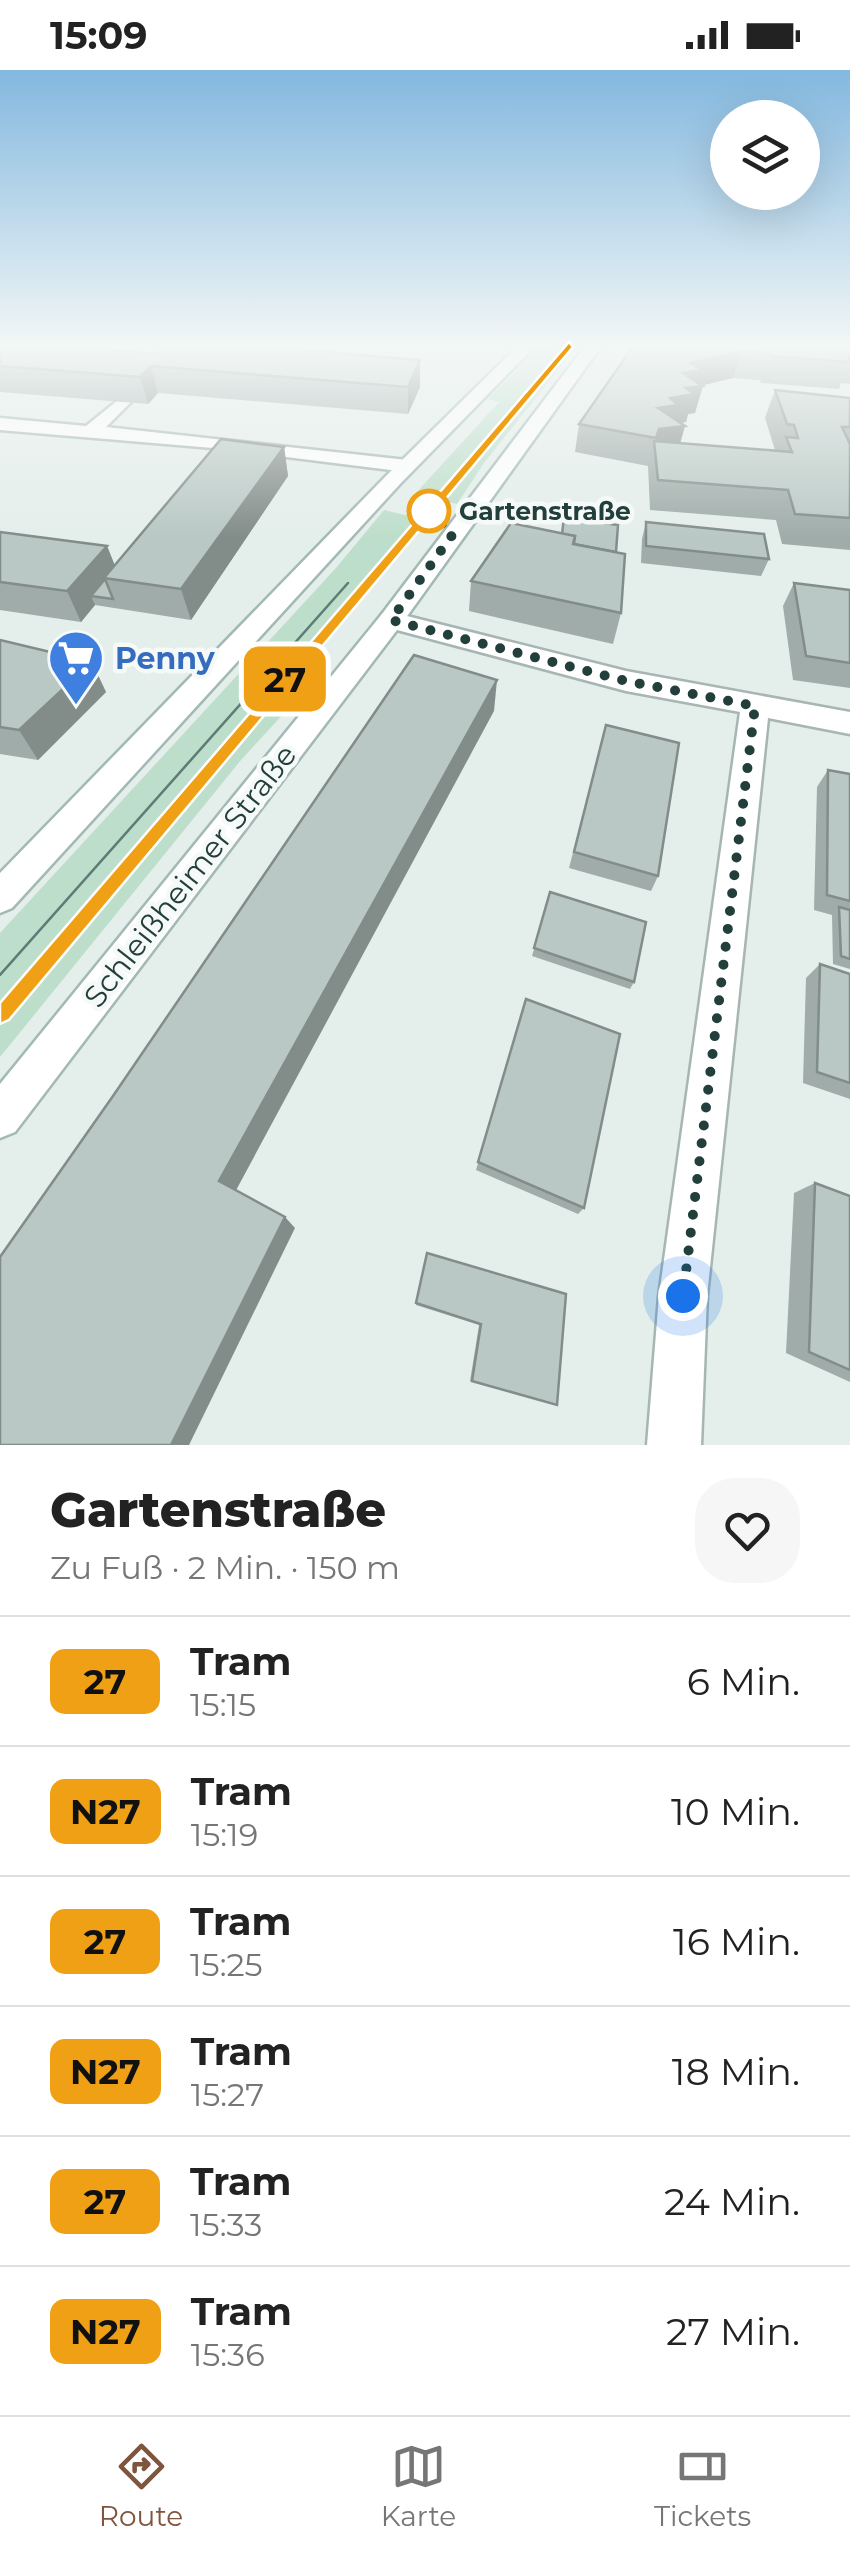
<!DOCTYPE html>
<html lang="de">
<head>
<meta charset="utf-8">
<style>
	body { margin:0; font-family:Montserrat,sans-serif; background:#f6f6f6; color:#222; height:100vh; display:flex; flex-direction:column; font-size:38px; white-space:nowrap }
	* { box-sizing:border-box; margin:0 }
	p { font-size:32px; color:#767676 }
	.icon { flex:none; width:55px; height:55px; fill:none; stroke:currentColor; stroke-width:2; stroke-linecap:round; stroke-linejoin:round }
	.map { position:relative; height:1375px; overflow:hidden }
	.side { display:flex; flex-direction:column; background:#fff; flex:1 }
	.side>* { flex:none }
	.badge { padding:0 20px; border-radius:15px; font-size:35px; line-height:65px }
	.tools { position:absolute; left:710px; top:30px; display:grid; gap:20px }
	.tools a { display:grid; place-items:center; width:110px; height:110px; border-radius:50%; background:#fff; box-shadow:0 10px 40px #0002; font-size:50px }
	.you { position:absolute; width:50px; height:50px; margin:-25px; border:8px solid #fff; border-radius:50%; background:#1a73e8; box-shadow:0 0 0 15px #1a73e833 }
	.map>.badge { position:absolute; translate:-50% -50%; box-shadow:0 0 0 5px #fff }
	.round { display:grid; place-items:center; flex:none; width:105px; height:105px; border-radius:40px; background:#f6f6f6 }
	.summary { display:flex; align-items:center; justify-content:space-between; height:170px; padding:0 50px }
	h1 { font-size:48px; font-weight:800; line-height:75px }
	ul { padding:0; list-style:none }
	li { display:flex; align-items:center; gap:30px; height:130px; padding:0 50px; border-top:2px solid #e0e0e0 }
	li div { flex:1 }
	li b { display:block; font-size:38px }
	li em { font-style:normal }
	li .badge { min-width:110px; font-weight:700; text-align:center }
	.status { display:flex; justify-content:space-between; align-items:center; height:70px; padding:0 50px; background:#fff; direction:ltr }
	.status svg { height:28px; fill:currentColor }
	.tab-bar { display:flex; justify-content:space-around; align-items:center; height:140px; border-top:2px solid #e0e0e0; background:#fff; font-size:28px; color:#767676 }
	.tab-bar a { display:grid; justify-items:center; gap:5px }
	.tab-bar .on { color:#7f553d }
	.map>svg:first-child { display:block }
	.green { fill:#bddeca }
	.lines { fill:none; stroke-linecap:round; stroke-linejoin:round }
	.street-casing { stroke:#a6b6b2; stroke-width:5 }
	.secondary-casing { stroke:#a2b9b4; stroke-width:5 }
	.street { fill:#fff; fill-rule:evenodd }
	.secondary { fill:#fff; fill-rule:evenodd }
	.tram { stroke:#5e7b76; stroke-width:2.5 }
	.wall { fill:#9faca9 }
	.shaded-wall { fill:#828c89 }
	.building { fill:#b9c8c4; stroke:#828c89; stroke-width:2.5 }
	.line { fill:#f0a014; stroke:#fff; stroke-width:2.5 }
	.walk { stroke:#233f3b; stroke-width:10; stroke-dasharray:0 18 }
	.stop-dot { fill:#fff; stroke:#f0a014; stroke-width:5 }
	.labels { text-anchor:middle; dominant-baseline:central; stroke-width:9; stroke-linejoin:round; paint-order:stroke }
	.far-stop-label { font-size:25px; font-weight:bold; fill:#233f3b; stroke:#f5faf8; text-anchor:start }
	.shop-label { font-size:30px; font-weight:bold; fill:#366cbe; stroke:#f5faf8; text-anchor:start }
	.street-label { font-size:30px; fill:#233f3b; stroke:#f5faf8 }
</style>
</head>
<body>
<div class="status"><b>15:09</b><svg viewBox="0 0 49 12"><path d="M0 12V9h3v3zM5 12V6h3v6zM10 12V3h3v9zM15 12V0h3v12zM26 1h20v11H26zM47 4h2v5h-2z"/></svg></div>
<div class="map">
<svg width="850" height="1375" viewBox="0 0 850 1375">
	<rect width="100%" height="100%" fill="#e4eeea"/>
	<g class="green">
		<polygon points="542,275 578,275 484,393 457,434 415,424 499,332 488,329"/>
		<polygon points="384,440 425,450 302,594 321,603 241,690 0,987 0,863 336,498"/>
	</g>
	<g class="lines">
		<g class="street-casing">
			<g id="street">
				<polygon points="122,327 131,332 106,357 407,390 417,396 407,402 213,378 0,360 0,348 86,356"/>
				<polygon points="391,542 626,601 850,642 850,664 768,648 707,1226 701,1375 647,1375 659,1226 740,642 626,621 382,556 378,550 382,544"/>
			</g>
		</g>
		<g class="secondary-casing">
			<g id="secondary">
				<polygon points="519,275 536,275 400,414 12,838 0,843 0,803 386,406"/>
				<polygon points="586,275 602,275 400,556 15,1062 0,1068 0,1014 382,544"/>
			</g>
		</g>
		<use href="#street" class="street"/>
		<use href="#secondary" class="secondary"/>
		<g class="tram">
			<polyline points="0,905 348,513"/>
			<polyline points="0,942 569,275"/>
		</g>
	</g>
	<g class="wall">
		<polygon points="0,275 157,284 167,275 269,275 267,277 420,317 408,344 158,323 148,334 0,322"/>
		<polygon points="634,275 850,275 850,314 841,313 839,319 761,313 760,310 733,308 702,315 695,343 688,344 686,352 680,353 680,373 775,380 765,348 775,320 850,328 850,480 782,474 776,450 650,440 648,396 575,382 579,354"/>
		<polygon points="284,377 288,406 191,550 95,535 81,552 0,540 0,462 107,476 115,496"/>
		<polygon points="646,452 769,489 761,506 641,493 642,469"/>
		<polygon points="562,464 616,482 621,543 613,574 469,541 471,511"/>
		<polygon points="794,513 850,520 850,618 793,610 783,536"/>
		<polygon points="0,570 106,622 38,690 0,684"/>
		<polygon points="606,655 658,806 651,821 569,798"/>
		<polygon points="828,700 850,704 850,899 833,894 832,845 814,840 817,717"/>
		<polygon points="550,822 634,912 630,919 532,886"/>
		<polygon points="820,894 850,904 850,1029 803,1013 806,908"/>
		<polygon points="526,929 584,1138 578,1144 476,1100"/>
		<polygon points="815,1113 850,1126 850,1312 786,1283 794,1123"/>
		<polygon points="427,1183 557,1335 470,1311 479,1255 416,1235"/>
	</g>
	<g class="shaded-wall">
		<polygon points="741,281 733,308 700,316 703,316 695,343 688,344 686,352 673,354 685,356 677,385 655,374 657,365 658,338 691,293"/>
		<polygon points="420,290 420,317 408,344 408,317"/>
		<polygon points="151,296 158,323 148,334 140,307"/>
		<polygon points="284,377 288,406 191,550 181,519"/>
		<polygon points="107,476 119,506 104,508 109,519 91,526 95,535 81,552 67,521"/>
		<polygon points="92,592 106,622 38,690 19,660"/>
		<polygon points="497,610 494,641 234,1124 219,1111"/>
		<polygon points="285,1147 295,1158 189,1375 171,1375"/>
	</g>
	<g class="building">
		<polygon points="0,275 49,275 157,284 167,275 243,275 420,290 408,317 151,296 140,307 0,296"/>
		<polygon points="634,275 850,275 850,286 848,286 850,292 770,286 769,283 741,281 691,293 702,300 683,303 703,316 686,318 694,324 670,328 678,335 658,338 685,356 659,359 656,368 579,354"/>
		<polygon points="775,320 850,328 850,357 842,357 850,374 850,448 795,444 788,420 658,410 654,371 792,382 786,367 798,368 794,355 787,354"/>
		<polygon points="221,369 284,377 181,519 104,508"/>
		<polygon points="564,448 618,455 616,482 574,474 575,466 562,464"/>
		<polygon points="646,452 764,464 769,489 646,476"/>
		<polygon points="511,453 575,466 573,474 625,484 621,543 471,511"/>
		<polygon points="0,462 107,476 67,521 0,512"/>
		<polygon points="105,509 113,529 91,526"/>
		<polygon points="794,513 850,520 850,593 806,586"/>
		<polygon points="0,570 92,592 19,660 0,657"/>
		<polygon points="414,585 497,610 219,1111 285,1147 171,1375 0,1375 0,1187 113,1026"/>
		<polygon points="606,655 679,673 658,806 574,782"/>
		<polygon points="828,700 850,704 850,831 827,825"/>
		<polygon points="550,822 646,852 634,912 534,878"/>
		<polygon points="839,837 850,840 850,889 841,886"/>
		<polygon points="820,894 850,904 850,1013 817,1002"/>
		<polygon points="526,929 620,964 584,1138 478,1092"/>
		<polygon points="815,1113 850,1126 850,1300 809,1282"/>
		<polygon points="427,1183 566,1224 557,1335 472,1311 481,1254 416,1233"/>
	</g>
	<linearGradient id="sky" x2="0" y2="1"><stop stop-color="#83b8df"/><stop offset="0.59" stop-color="#f3f7f6"/><stop offset="1" stop-color="#f3f7f6" stop-opacity="0"/></linearGradient>
	<rect width="850" height="468" fill="url(#sky)"/>
	<polygon class="line" points="569,272 573,277 9,950 0,954 0,933"/>
	<g class="lines">
		<polyline class="walk" points="429,441 453,464 391,550 626,611 755,636 683,1226"/>
	</g>
	<defs>
		<g id="supermarket-pin" transform="scale(2.875)"><path d="M0 17L-7.5 6A9.5 9.5 0 1 1 7.5 6Z" fill="#3f7fe0" stroke="#f5faf8"/><path d="M-6-5.5h2.5l.6 2H6L4.5 2H-2.5L-4.4-4H-6ZM-1.5 3.2a1.3 1.3 0 1 0 .1 0ZM3 3.2a1.3 1.3 0 1 0 .1 0Z" fill="#fff"/></g>
	</defs>
	<g fill-rule="evenodd">
		<use href="#supermarket-pin" x="76" y="588"/>
	</g>
	<circle class="stop-dot" cx="429" cy="441" r="20"/>
	<g class="labels">
		<g class="far-stop-label">
			<text x="459" y="441">Gartenstraße</text>
		</g>
		<g class="shop-label">
			<text x="115" y="588">Penny</text>
		</g>
		<g class="street-label">
			<text transform="translate(190 806) rotate(-52)">Schleißheimer Straße</text>
		</g>
	</g>
</svg>
<div class="tools">
<a><svg class="icon" aria-label="layers" viewBox="0 0 24 24"><path d="M12 4l9 5-9 5-9-5zM3 14l9 5 9-5"/></svg></a>
</div>
<div class="you" style="left:683px;top:1226px"></div>
<b class="badge" style="left:285px;top:609px;background:#f0a014;color:#111">27</b>
</div>
<section class="side">
<div class="summary"><div><h1>Gartenstraße</h1><p>Zu Fuß · 2 Min. · 150 m</p></div><a class="round"><svg class="icon" aria-label="heart" viewBox="0 0 24 24"><path d="M12 20l-8-8c-3-5 5-10 8-4 3-6 11-1 8 4z"/></svg></a></div>
<ul>
<li><span class="badge" style="background:#f0a014;color:#111">27</span><div><b>Tram</b><p>15:15</p></div><em>6 Min.</em></li>
<li><span class="badge" style="background:#f0a014;color:#111">N27</span><div><b>Tram</b><p>15:19</p></div><em>10 Min.</em></li>
<li><span class="badge" style="background:#f0a014;color:#111">27</span><div><b>Tram</b><p>15:25</p></div><em>16 Min.</em></li>
<li><span class="badge" style="background:#f0a014;color:#111">N27</span><div><b>Tram</b><p>15:27</p></div><em>18 Min.</em></li>
<li><span class="badge" style="background:#f0a014;color:#111">27</span><div><b>Tram</b><p>15:33</p></div><em>24 Min.</em></li>
<li><span class="badge" style="background:#f0a014;color:#111">N27</span><div><b>Tram</b><p>15:36</p></div><em>27 Min.</em></li>
</ul>
</section>
<nav class="tab-bar">
<a class="on"><svg class="icon" aria-label="directions" viewBox="0 0 24 24"><path d="M12 3l9 9-9 9-9-9zM9 14v-3h6M13 9l2 2-2 2"/></svg>Route</a>
<a><svg class="icon" aria-label="map" viewBox="0 0 24 24"><path d="M3 6l6-2 6 2 6-2v14l-6 2-6-2-6 2zM9 4v14M15 6v14"/></svg>Karte</a>
<a><svg class="icon" aria-label="tickets" viewBox="0 0 24 24"><path d="M3 7h18v10H3zM15 7v10"/></svg>Tickets</a>
</nav>
</body>
</html>
